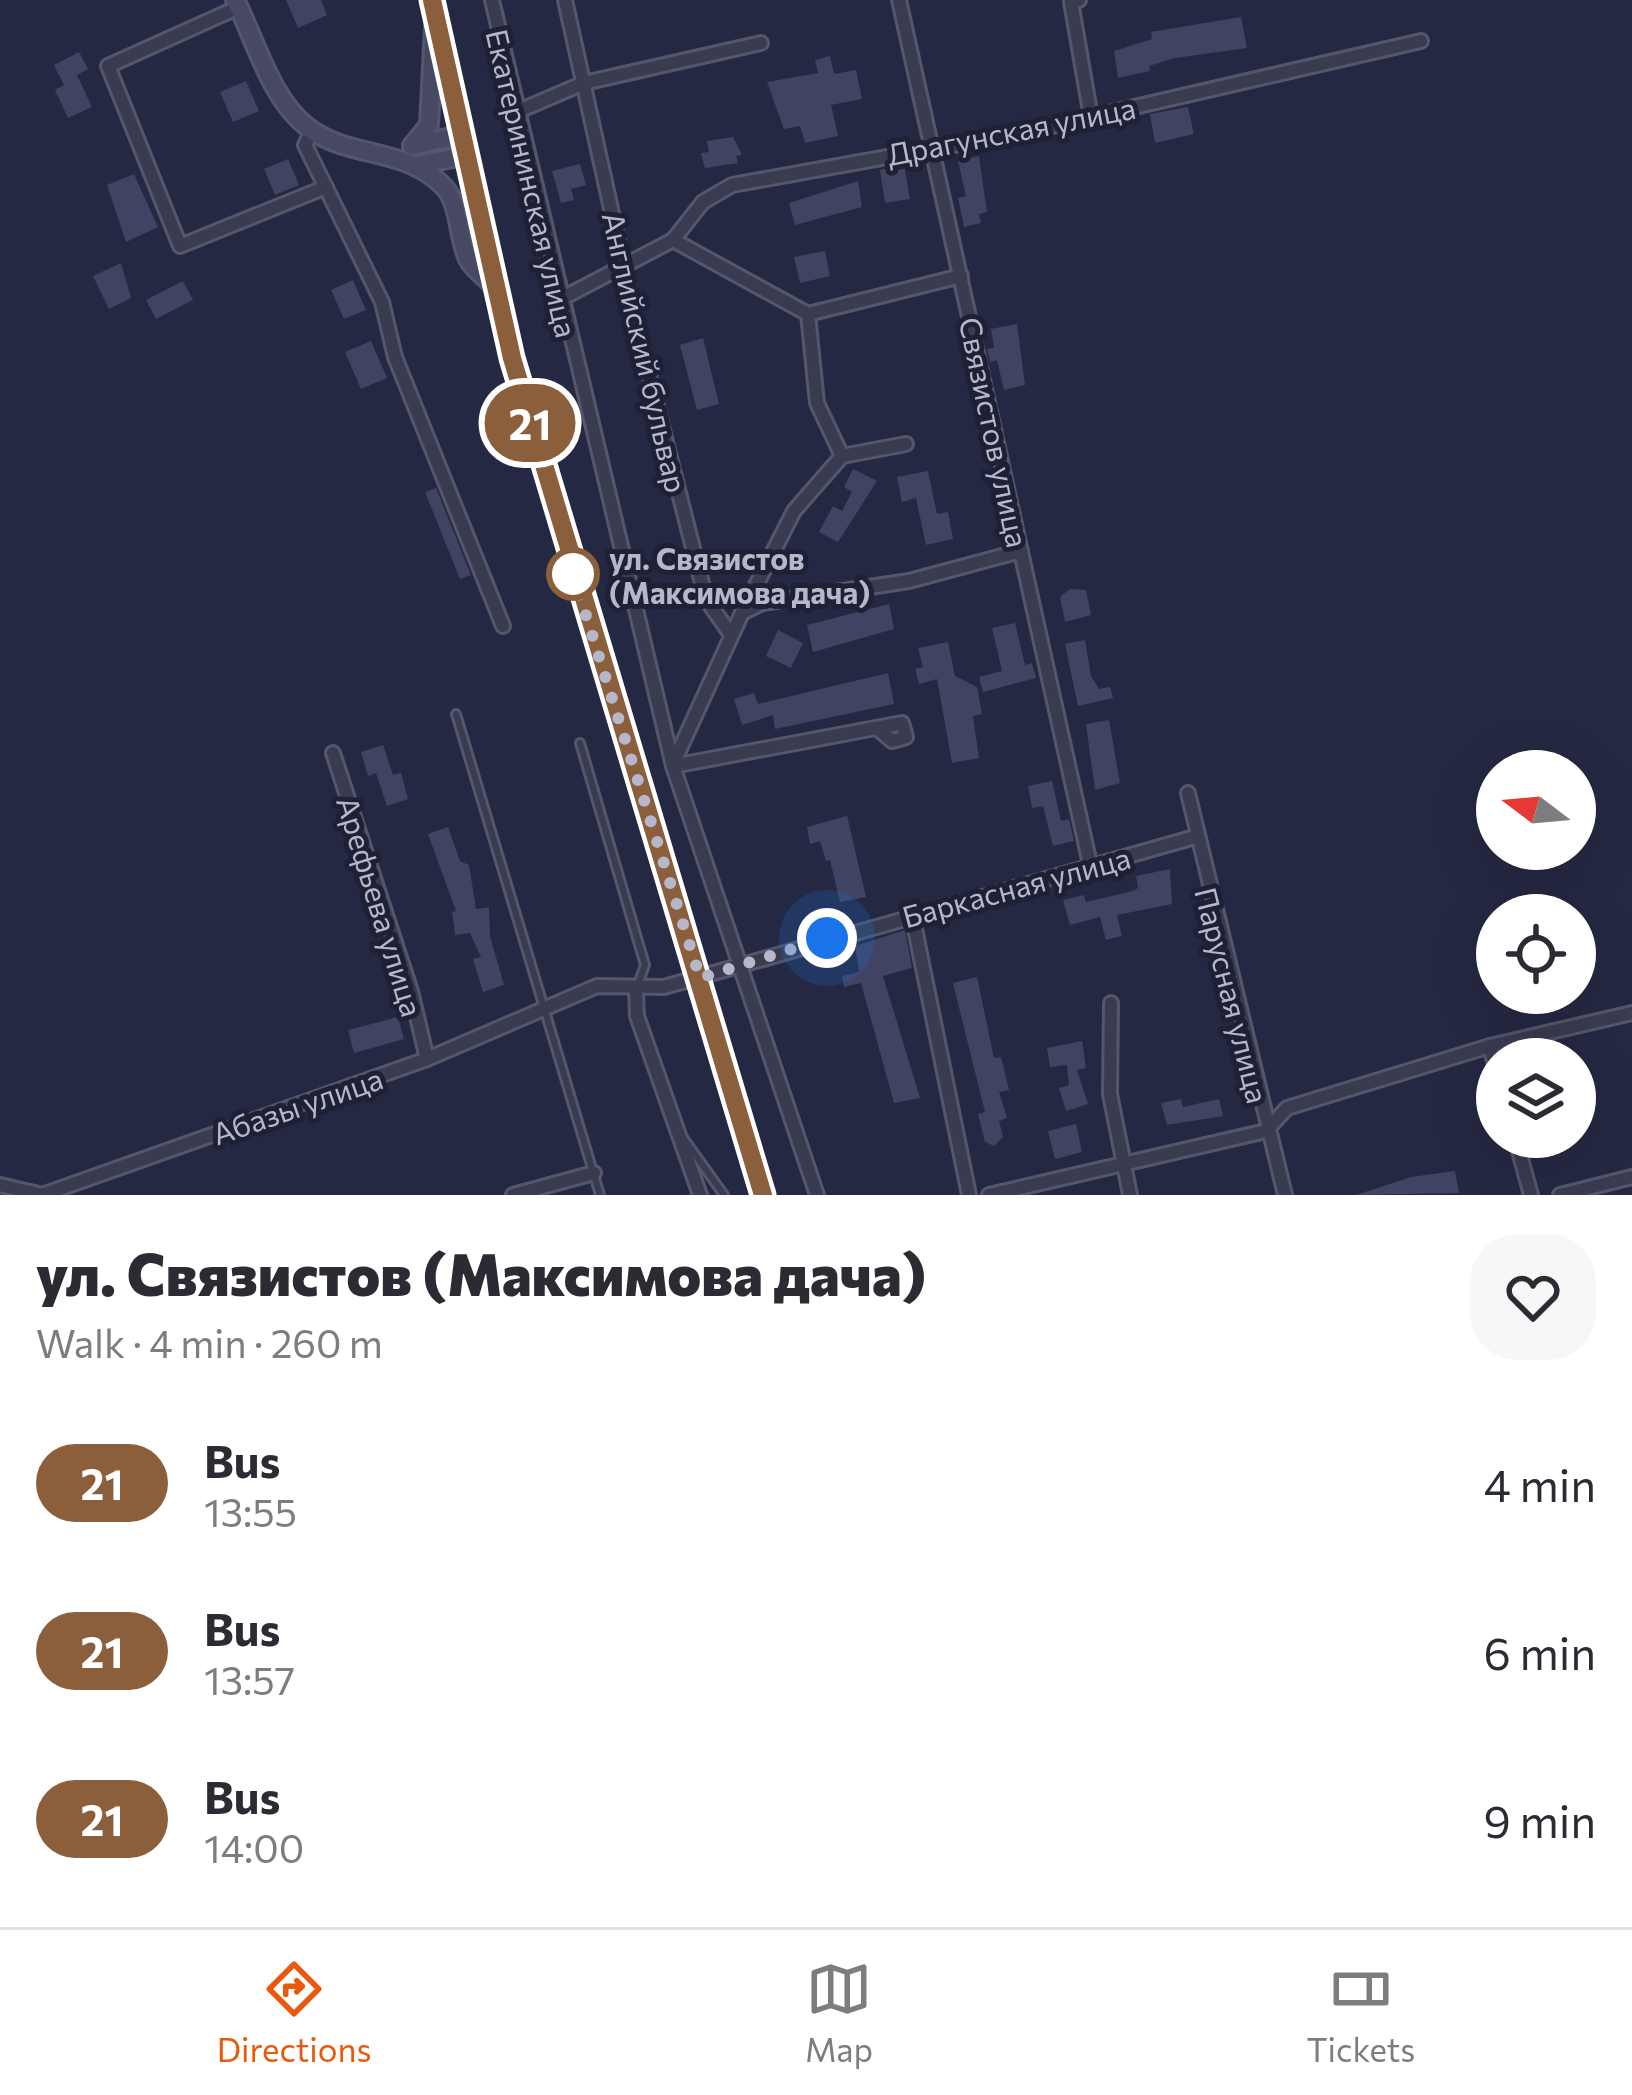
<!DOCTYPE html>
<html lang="en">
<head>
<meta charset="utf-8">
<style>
	body { margin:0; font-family:Commissioner,sans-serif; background:#f7f7f7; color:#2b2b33; height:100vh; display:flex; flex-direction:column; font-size:45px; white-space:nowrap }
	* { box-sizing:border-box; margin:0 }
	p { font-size:39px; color:#7c7c81 }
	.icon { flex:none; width:66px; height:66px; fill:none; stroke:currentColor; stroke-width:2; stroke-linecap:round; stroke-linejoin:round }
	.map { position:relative; height:1195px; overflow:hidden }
	.panel { display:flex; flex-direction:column; background:#fff; flex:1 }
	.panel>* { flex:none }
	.badge { padding:0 24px; border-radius:39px; font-size:42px; line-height:78px }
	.needle { width:78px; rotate:286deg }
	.tools { position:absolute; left:1476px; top:750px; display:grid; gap:24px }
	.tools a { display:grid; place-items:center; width:120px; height:120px; border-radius:50%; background:#fff; box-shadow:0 12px 48px #0002; font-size:60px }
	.you { position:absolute; width:60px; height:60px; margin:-30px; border:9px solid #fff; border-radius:50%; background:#1a73e8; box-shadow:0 0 0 18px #1a73e833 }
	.map>.badge { position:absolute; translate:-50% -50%; box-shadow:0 0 0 6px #fff }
	.round { display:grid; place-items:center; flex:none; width:126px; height:126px; border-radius:48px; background:#f7f7f7 }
	.summary { display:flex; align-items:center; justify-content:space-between; height:204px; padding:0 36px }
	h1 { font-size:57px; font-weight:800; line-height:90px }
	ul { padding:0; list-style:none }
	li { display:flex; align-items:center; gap:36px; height:168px; padding:0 36px }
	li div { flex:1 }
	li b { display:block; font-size:45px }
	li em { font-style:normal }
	li .badge { min-width:132px; font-weight:700; text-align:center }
	.menu { display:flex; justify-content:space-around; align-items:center; height:168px; border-top:3px solid #e1e1e2; background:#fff; font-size:33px; color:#7c7c81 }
	.menu a { display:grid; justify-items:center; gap:6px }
	.menu .on { color:#ea580c }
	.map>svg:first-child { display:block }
	.building { fill:#404462 }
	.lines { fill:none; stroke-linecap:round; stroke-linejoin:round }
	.lane-casing { stroke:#54566b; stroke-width:12 }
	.street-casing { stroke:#54566b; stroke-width:18 }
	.secondary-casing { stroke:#54566b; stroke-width:22 }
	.primary-casing { stroke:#43445a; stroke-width:24 }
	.lane { stroke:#393c51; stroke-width:6 }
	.street { stroke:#393c51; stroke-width:12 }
	.secondary { stroke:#474964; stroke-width:16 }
	.primary { stroke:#575a71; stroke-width:18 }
	.line-casing { stroke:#fff; stroke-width:27 }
	.line { stroke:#8b5e3c; stroke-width:18 }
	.walk { stroke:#b6b7cb; stroke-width:12; stroke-dasharray:0 21.6 }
	.stop-dot { fill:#fff; stroke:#8b5e3c; stroke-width:6 }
	.labels { text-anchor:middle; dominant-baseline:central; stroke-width:10; stroke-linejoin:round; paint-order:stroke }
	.street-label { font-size:30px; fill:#b6b7cb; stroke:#1e2036 }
	.stop-label { font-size:30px; font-weight:bold; fill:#b6b7cb; stroke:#1e2036; text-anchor:start }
</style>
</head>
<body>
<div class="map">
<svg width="1632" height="1195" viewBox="0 0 1632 1195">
	<rect width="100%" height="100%" fill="#252842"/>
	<g class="building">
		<polygon points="286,0 321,0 327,15 298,28"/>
		<polygon points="1241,17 1247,48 1175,58 1149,66 1150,71 1118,78 1114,51 1152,39 1151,32"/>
		<polygon points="79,52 88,69 77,75 92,107 68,118 55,90 64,85 54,65"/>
		<polygon points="830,56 834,74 856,70 862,99 831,105 838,136 805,143 800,126 784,129 767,82 818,73 815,60"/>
		<polygon points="246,81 259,111 233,122 220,92"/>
		<polygon points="1188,107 1194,134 1155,143 1150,114"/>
		<polygon points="733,137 742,155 736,156 738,163 705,168 701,153 709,152 707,141"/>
		<polygon points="979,156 987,212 979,214 981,223 964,227 958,198 966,196 958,161"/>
		<polygon points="288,159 299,185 275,195 264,169"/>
		<polygon points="580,164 586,185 571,189 574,200 561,203 552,171"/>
		<polygon points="904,165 910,199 885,203 880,170"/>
		<polygon points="134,174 158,227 126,242 107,185"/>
		<polygon points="858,181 862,207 795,225 789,203"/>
		<polygon points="825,251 830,276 800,283 794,257"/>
		<polygon points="121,263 131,298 109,309 93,276"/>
		<polygon points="353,280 366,310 344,319 331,290"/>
		<polygon points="183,281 193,300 156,319 146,300"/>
		<polygon points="1017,324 1025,385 1004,390 997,360 990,362 987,349 994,348 991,329"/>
		<polygon points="703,338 719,404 697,410 680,345"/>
		<polygon points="371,341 387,378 361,389 345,352"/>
		<polygon points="853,469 877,481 838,542 819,532 833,506 842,511 852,492 844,487"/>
		<polygon points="928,471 937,514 948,512 953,539 926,545 916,498 902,502 897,477"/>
		<polygon points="436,488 471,575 460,579 425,492"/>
		<polygon points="1070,589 1086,590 1091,615 1065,622 1060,597"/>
		<polygon points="889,604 894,629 813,652 807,625"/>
		<polygon points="1015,623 1025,665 1032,663 1036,678 983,692 979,677 1002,671 992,628"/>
		<polygon points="778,630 803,643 791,668 766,656"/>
		<polygon points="1085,640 1091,676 1099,689 1110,687 1113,698 1078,706 1065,644"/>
		<polygon points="948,642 955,676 977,687 982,714 973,716 979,758 952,763 937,679 919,684 915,669 923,667 918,648"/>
		<polygon points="888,673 894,704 775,729 773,715 742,725 734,699 754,693 758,704"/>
		<polygon points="1109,720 1120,783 1095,790 1086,724"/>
		<polygon points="383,745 393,775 401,773 408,799 387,806 376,773 368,776 361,752"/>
		<polygon points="1052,781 1061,821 1069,819 1074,841 1053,846 1043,806 1032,808 1028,786"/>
		<polygon points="847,816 866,897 840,902 830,860 826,861 820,841 810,844 807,827"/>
		<polygon points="448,827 460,861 469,865 476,909 489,907 490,936 504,985 483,992 473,959 481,957 470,933 455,935 452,912 456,911 428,834"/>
		<polygon points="1170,869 1172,904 1117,915 1122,936 1106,940 1100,917 1070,925 1063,900 1084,895 1086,902 1133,891 1138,888 1136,876"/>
		<polygon points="905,930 912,968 883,976 920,1098 894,1103 861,983 844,987 842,976 859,972 855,946"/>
		<polygon points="977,977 994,1058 1001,1057 1009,1090 999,1092 1007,1118 999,1121 1003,1137 994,1146 985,1142 978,1114 985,1112 953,983"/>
		<polygon points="398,1017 404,1039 354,1053 348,1030"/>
		<polygon points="1082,1041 1086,1068 1077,1070 1088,1104 1066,1111 1059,1088 1069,1085 1067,1065 1050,1067 1047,1048"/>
		<polygon points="1181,1099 1183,1107 1219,1099 1223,1116 1167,1125 1161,1103"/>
		<polygon points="1076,1124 1082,1152 1055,1159 1048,1131"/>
		<polygon points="1455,1171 1459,1193 1356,1195 1411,1177"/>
	</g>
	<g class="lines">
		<g class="lane-casing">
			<g id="lane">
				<polyline points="456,714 600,1195"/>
				<polyline points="580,743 645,965 637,987"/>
				<polyline points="684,1139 724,1195"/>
			</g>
		</g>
		<g class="street-casing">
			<g id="street">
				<polyline points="492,0 673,766 817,1195"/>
				<polyline points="565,0 639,336 706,599 729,632"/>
				<polyline points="899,0 1090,864"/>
				<polyline points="1079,0 1071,2 1091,117"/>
				<polyline points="239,7 108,66 180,246 326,187"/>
				<polyline points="514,113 584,83 761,43"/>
				<polyline points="312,131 305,145 382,302 395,357 503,626"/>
				<polyline points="673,240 808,314 817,403 842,456 794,511 742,613"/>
				<polyline points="559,300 673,240 703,202 732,185 1026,132 1421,41"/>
				<polyline points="808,314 961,276"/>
				<polyline points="842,456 906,444"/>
				<polyline points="333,753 411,991 427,1059"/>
				<polyline points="673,764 742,613 762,603 909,581 1021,551"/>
				<polyline points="673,766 902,723 906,737 892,741 879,730"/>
				<polyline points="1188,793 1285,1195"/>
				<polyline points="912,914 969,1195"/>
				<polyline points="636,990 637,1016 700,1195"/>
				<polyline points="1111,1003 1110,1094 1130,1195"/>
				<polyline points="1490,1046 1497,1072"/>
				<polyline points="1515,1137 1531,1195"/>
				<polyline points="0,1185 43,1195"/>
				<polyline points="42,1195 427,1059 597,986 664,987 1195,837"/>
				<polyline points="513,1195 594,1173"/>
				<polyline points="989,1195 1266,1131 1287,1108 1490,1046 1632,1013"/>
				<polyline points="1560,1195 1632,1177"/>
			</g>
		</g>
		<g class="secondary-casing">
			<g id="secondary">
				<path d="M235,0c21,41 36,101 75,129 41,30 98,18 135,59 15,17 13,50 23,71 5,10 18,19 26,27"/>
				<polyline points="412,146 429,125 434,27"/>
				<polyline points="412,146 460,135"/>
				<polyline points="416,165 464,156"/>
			</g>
		</g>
		<g class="primary-casing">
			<polyline id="primary" points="432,0 512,358 763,1195"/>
		</g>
		<use href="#lane" class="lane"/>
		<use href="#street" class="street"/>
		<use href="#secondary" class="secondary"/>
		<use href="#primary" class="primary"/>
	</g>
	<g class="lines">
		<g class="line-casing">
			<polyline id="line" points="432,0 512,358 763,1195"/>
		</g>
		<use href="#line" class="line"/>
		<polyline class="walk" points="573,574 700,978 827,938"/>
	</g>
	<circle class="stop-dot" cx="573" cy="574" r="24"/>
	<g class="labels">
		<g class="street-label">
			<text transform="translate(1011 130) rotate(-11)">Драгунская улица</text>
			<text transform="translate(533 183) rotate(77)">Екатерининская улица</text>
			<text transform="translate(646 352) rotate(77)">Английский бульвар</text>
			<text transform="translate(995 432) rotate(78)">Связистов улица</text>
			<text transform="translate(1016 886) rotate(-15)">Баркасная улица</text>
			<text transform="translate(381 906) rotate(73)">Арефьева улица</text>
			<text transform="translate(1233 995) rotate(76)">Парусная улица</text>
			<text transform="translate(297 1105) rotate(-19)">Абазы улица</text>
		</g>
		<g class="stop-label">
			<text x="609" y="557">ул. Связистов<tspan x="609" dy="34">(Максимова дача)</tspan></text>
		</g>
	</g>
</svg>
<div class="tools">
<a><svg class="needle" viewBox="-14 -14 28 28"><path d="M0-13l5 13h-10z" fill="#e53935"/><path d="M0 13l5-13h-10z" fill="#7c7c81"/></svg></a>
<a><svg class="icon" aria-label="locate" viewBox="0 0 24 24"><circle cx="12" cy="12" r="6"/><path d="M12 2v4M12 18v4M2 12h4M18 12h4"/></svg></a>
<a><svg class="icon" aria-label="layers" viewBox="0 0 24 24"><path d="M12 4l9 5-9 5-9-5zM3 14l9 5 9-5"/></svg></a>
</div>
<div class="you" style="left:827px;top:938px"></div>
<b class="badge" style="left:530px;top:423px;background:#8b5e3c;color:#fff">21</b>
</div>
<section class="panel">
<div class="summary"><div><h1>ул. Связистов (Максимова дача)</h1><p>Walk · 4 min · 260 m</p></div><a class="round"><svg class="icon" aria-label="heart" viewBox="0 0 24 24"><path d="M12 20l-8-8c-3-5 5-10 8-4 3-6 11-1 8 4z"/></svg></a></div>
<ul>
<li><span class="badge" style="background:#8b5e3c;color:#fff">21</span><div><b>Bus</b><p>13:55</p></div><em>4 min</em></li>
<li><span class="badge" style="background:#8b5e3c;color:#fff">21</span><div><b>Bus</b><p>13:57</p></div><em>6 min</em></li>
<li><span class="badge" style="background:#8b5e3c;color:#fff">21</span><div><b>Bus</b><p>14:00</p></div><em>9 min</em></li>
</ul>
</section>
<nav class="menu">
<a class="on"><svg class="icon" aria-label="directions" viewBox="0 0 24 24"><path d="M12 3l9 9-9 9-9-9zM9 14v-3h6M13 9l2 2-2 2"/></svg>Directions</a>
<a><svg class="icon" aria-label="map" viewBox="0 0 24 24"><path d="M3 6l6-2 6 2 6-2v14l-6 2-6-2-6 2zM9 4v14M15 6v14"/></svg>Map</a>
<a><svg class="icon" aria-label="tickets" viewBox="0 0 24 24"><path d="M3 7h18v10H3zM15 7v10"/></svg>Tickets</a>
</nav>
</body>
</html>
